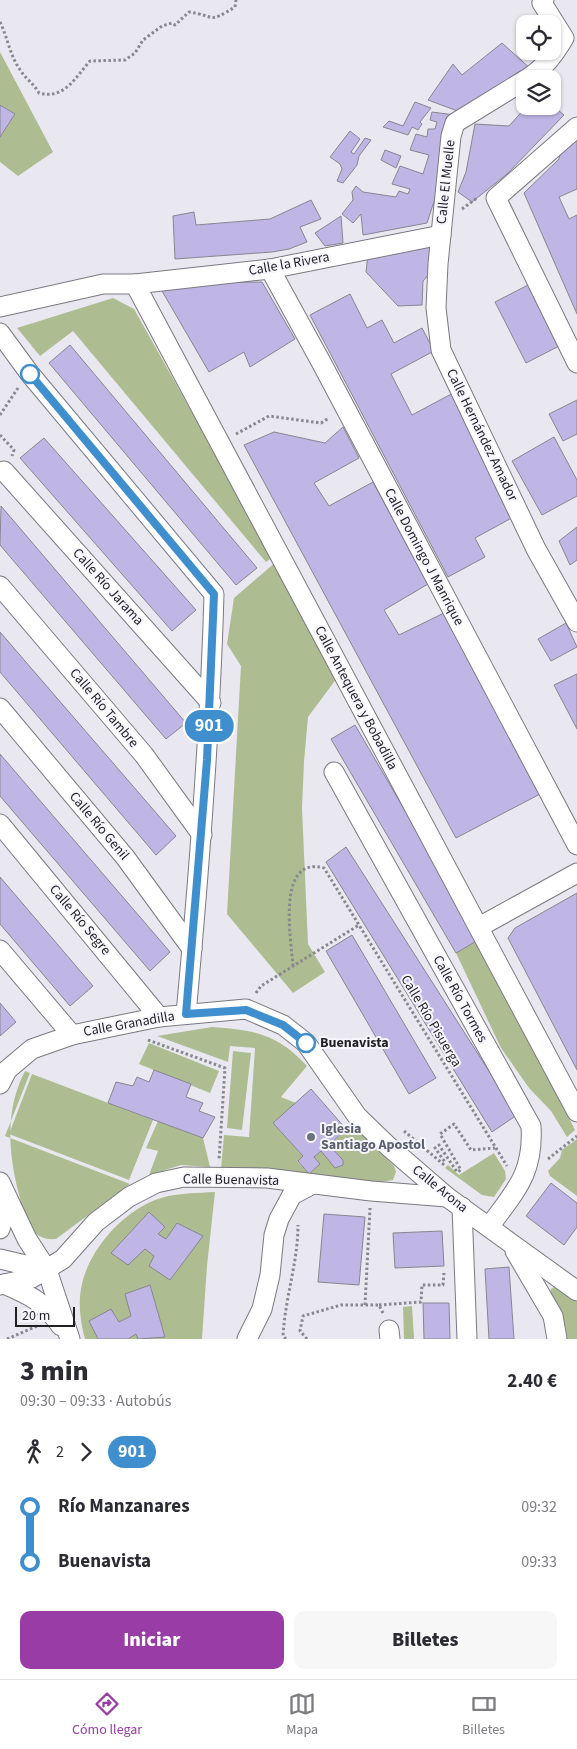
<!DOCTYPE html>
<html lang="es">
<head>
<meta charset="utf-8">
<style>
	body { margin:0; font-family:"Source Sans 3",sans-serif; background:#f7f7f7; color:#2b2b33; height:100vh; display:flex; flex-direction:column; font-size:19px; white-space:nowrap }
	* { box-sizing:border-box; margin:0 }
	p { font-size:16px; color:#7c7c81 }
	.icon { flex:none; width:28px; height:28px; fill:none; stroke:currentColor; stroke-width:2; stroke-linecap:round; stroke-linejoin:round }
	.map { position:relative; height:1339px; overflow:hidden }
	.panel { display:flex; flex-direction:column; background:#fff; flex:1 }
	.panel>* { flex:none }
	.badge { padding:0 10px; border-radius:16px; font-size:18px; line-height:32px }
	.fabs { position:absolute; left:516px; top:15px; display:grid; gap:10px }
	.fabs a { display:grid; place-items:center; width:45px; height:45px; border-radius:10px; background:#fff; box-shadow:0 1px 4px #0004; font-size:25px }
	.scale { position:absolute; left:15px; bottom:12px; width:60px; box-sizing:border-box; padding-left:5px; border:2px solid #201f22; border-top:0; font-size:14px; line-height:18px; white-space:nowrap; color:#201f22; -webkit-text-stroke:4px #f7f5fe; paint-order:stroke }
	.map>.badge { position:absolute; translate:-50% -50%; box-shadow:0 0 0 2px #fff }
	.legs { display:flex; align-items:center; gap:8px; height:55px; padding:0 20px; font-size:16px }
	.legs p { margin-inline-start:auto }
	.head { display:flex; align-items:center; justify-content:space-between; height:85px; padding:0 20px }
	h1 { font-size:28px; font-weight:800; line-height:38px }
	.button { display:flex; gap:10px; margin-top:auto; padding:10px 20px }
	.button a { flex:1; height:58px; border-radius:10px; background:#993ca5; color:#fff; font-size:20px; font-weight:800; line-height:58px; text-align:center }
	.button a+a { background:#f7f7f7; color:#2b2b33 }
	ul { padding:0 20px; list-style:none }
	li { display:flex; align-items:center; gap:18px; height:55px; font-size:19px }
	li i { display:grid; place-items:center; width:8px; height:100%; margin:0 6px; background:currentColor }
	li i::after { content:''; width:12px; height:12px; margin:-6px; border:4px solid; border-radius:50%; background:#fff }
	li p { margin-inline-start:auto }
	li:first-child i { background:linear-gradient(#0000 50%,currentColor 0) }
	li:last-child i { background:linear-gradient(currentColor 50%,#0000 0) }
	.menu { display:flex; justify-content:space-around; align-items:center; height:70px; border-top:1px solid #e1e1e2; background:#fff; font-size:14px; color:#7c7c81 }
	.menu a { display:grid; justify-items:center; gap:2px }
	.menu .active { color:#993ca5 }
	.map>svg:first-child { display:block }
	.green { fill:#aebd91 }
	.building { fill:#bfb6e6; stroke:#87868e }
	.lines { fill:none; stroke-linecap:round; stroke-linejoin:round }
	.minor-casing { stroke:#7a7981; stroke-width:21 }
	.path { stroke:#88878d; stroke-width:3; stroke-dasharray:2.5 2.5; stroke-linecap:butt }
	.minor { stroke:#fff; stroke-width:19 }
	.line-1-casing { stroke:#fff; stroke-width:11 }
	.line-1 { stroke:#3f8fcf; stroke-width:8 }
	.stop-1-dot { fill:#fff; stroke:#3f8fcf; stroke-width:2.5 }
	.worship-dot { fill:#6b7280; stroke:#f7f5fe; stroke-width:2 }
	.labels { text-anchor:middle; dominant-baseline:central; stroke-width:4; stroke-linejoin:round; paint-order:stroke }
	.street-label { font-size:14px; fill:#201f22; stroke:#f7f5fe }
	.stop-label { font-size:14px; font-weight:bold; fill:#201f22; stroke:#f7f5fe; text-anchor:start }
	.worship-label { font-size:14px; font-weight:bold; fill:#5b616d; stroke:#f7f5fe; text-anchor:start }
</style>
</head>
<body>
<div class="map">
<svg width="577" height="1339" viewBox="0 0 577 1339">
	<rect width="100%" height="100%" fill="#e9e8f1"/>
	<g class="green">
		<polygon points="0,52 53,152 18,176 0,162 0,137 15,114 0,105"/>
		<polygon points="113,298 134,309 273,557 266,562 73,331 40,356 17,328"/>
		<polygon points="277,561 337,678 308,717 304,762 302,808 308,944 325,972 293,993 227,914 241,666 227,644 234,598"/>
		<polygon points="480,939 575,1130 567,1137 551,1111 529,1088 501,1048 456,953"/>
		<path d="M212,1027c42,3 66,7 95,39l-26,31 15,6 -23,20 30,33 -5,6 11,12 11,-10 -6,-7 40,-33 40,42 2,6 -3,8 -12,2 -160,-13 3,-34 25,2 6,-89 -25,-2 -2,16 -71,-26z"/>
		<polygon points="149,1043 219,1071 210,1093 139,1064"/>
		<polygon points="233,1051 251,1053 242,1130 227,1128"/>
		<path d="M25,1071l5,2 -25,63 125,48 -74,55c-14,1 -19,-3 -28,-14 -17,-52 -28,-106 -3,-154z"/>
		<polygon points="32,1074 153,1120 129,1180 9,1134"/>
		<polygon points="158,1121 203,1138 210,1167 181,1165 149,1175 158,1151 146,1148"/>
		<polygon points="577,1139 577,1196 550,1176 548,1171 560,1158 562,1150"/>
		<polygon points="494,1153 505,1171 506,1179 494,1197 482,1195 445,1168 448,1165 459,1175"/>
		<path d="M215,1192l-8,74 -5,73h-117c-4,-15 -7,-34 -4,-50 6,-38 43,-80 80,-91 17,-5 37,-5 54,-6z"/>
		<polygon points="556,1286 577,1299 577,1339 565,1339 550,1294 551,1289"/>
		<polygon points="412,1306 414,1339 404,1339 403,1307"/>
	</g>
	<g class="building">
		<polygon points="502,43 532,70 463,113 428,100 453,64 462,75"/>
		<polygon points="415,102 431,108 420,122 422,124 418,130 412,127 408,135 383,127 389,121 403,126"/>
		<polygon points="0,105 15,114 0,137"/>
		<polygon points="552,105 564,115 507,174 472,202 458,192 466,172 475,124 509,126 526,107 533,114 540,106"/>
		<polygon points="432,112 455,115 445,168 427,223 363,235 361,214 353,223 342,214 353,200 352,192 356,186 363,192 396,197 399,191 408,194 410,189 392,184 400,166 423,174 429,155 410,150 416,134 427,137 428,129 435,129 437,122 430,120"/>
		<polygon points="350,131 360,139 351,152 354,154 365,138 371,140 359,156 357,165 343,183 337,181 342,169 340,164 330,157"/>
		<polygon points="577,134 577,189 559,197 569,219 577,215 577,314 524,193 559,159 562,142"/>
		<polygon points="385,150 401,156 396,168 381,160"/>
		<polygon points="311,200 321,219 300,227 307,242 289,249 272,252 175,259 173,216 194,212 196,225 270,219"/>
		<polygon points="341,216 343,243 325,246 315,233"/>
		<polygon points="427,239 438,264 423,281 422,305 398,306 366,272 368,254"/>
		<polygon points="262,282 295,339 250,367 244,352 209,372 162,291 162,283"/>
		<polygon points="530,284 561,345 526,363 495,302"/>
		<polygon points="350,294 367,328 382,320 394,343 422,328 434,351 391,374 412,415 455,392 519,514 475,538 485,557 448,577 310,315"/>
		<polygon points="70,345 257,568 236,585 49,363"/>
		<polygon points="577,400 577,434 563,441 549,414"/>
		<polygon points="343,427 359,458 314,483 329,506 373,482 428,584 384,610 399,635 446,612 542,793 456,838 244,445 274,432 325,443"/>
		<polygon points="554,437 577,480 577,496 542,515 512,461"/>
		<polygon points="44,438 196,610 172,631 20,458"/>
		<polygon points="1,506 186,723 166,739 0,545"/>
		<polygon points="577,527 577,560 570,565 559,541"/>
		<polygon points="566,623 577,647 551,661 538,639"/>
		<polygon points="0,632 176,836 156,855 0,672"/>
		<polygon points="577,674 577,729 554,685"/>
		<polygon points="355,725 480,939 456,953 331,739"/>
		<polygon points="0,754 170,952 150,971 0,796"/>
		<polygon points="346,847 517,1115 492,1132 326,862"/>
		<polygon points="0,877 93,986 70,1006 0,924"/>
		<polygon points="577,893 577,1070 508,938 515,928"/>
		<polygon points="352,935 436,1078 409,1094 326,951"/>
		<polygon points="0,1003 16,1022 0,1036"/>
		<polygon points="154,1070 191,1084 186,1097 203,1103 199,1111 215,1117 203,1138 108,1103 116,1082 133,1086 137,1077 149,1082"/>
		<polygon points="311,1089 346,1129 329,1145 343,1160 343,1165 335,1168 321,1151 314,1157 320,1164 309,1174 298,1161 303,1156 273,1123"/>
		<polygon points="551,1183 577,1203 577,1227 564,1245 526,1216"/>
		<polygon points="149,1212 165,1227 158,1234 166,1239 177,1223 203,1236 170,1280 149,1266 154,1256 145,1249 128,1265 111,1253"/>
		<polygon points="324,1214 365,1217 359,1285 318,1282"/>
		<polygon points="442,1231 444,1266 395,1268 393,1233"/>
		<polygon points="509,1267 514,1339 489,1339 485,1269"/>
		<polygon points="150,1285 165,1337 138,1339 136,1334 128,1339 98,1339 89,1321 111,1309 119,1322 131,1316 125,1294"/>
		<polygon points="423,1303 449,1303 450,1339 424,1339"/>
	</g>
	<g class="lines">
		<g class="minor-casing">
			<g id="minor">
				<path d="M527,79c17,-11 27,-24 37,-41l-22,-35 2,-3"/>
				<polyline points="525,80 455,123 451,136 438,264 436,308 441,350 536,549 577,622"/>
				<polyline points="577,127 496,198 577,363"/>
				<polyline points="270,269 321,362 577,845"/>
				<polyline points="135,284 577,1112"/>
				<polyline points="0,307 103,284 135,284 270,269 441,235"/>
				<path d="M0,333l30,41 184,220c-4,141 -15,280 -28,420"/>
				<polyline points="4,471 211,703"/>
				<polyline points="0,586 144,755 202,835"/>
				<polyline points="0,708 125,857 192,949"/>
				<path d="M334,772l197,354c3,48 -16,65 -42,101"/>
				<polyline points="0,824 159,1017"/>
				<polyline points="479,927 577,873"/>
				<polyline points="0,950 72,1035"/>
				<polyline points="0,1084 7,1070 32,1049 72,1035 159,1017 246,1009 283,1025 306,1043 357,1116 388,1146 447,1197 577,1291"/>
				<polyline points="0,1182 27,1239 47,1270 70,1339"/>
				<polyline points="462,1207 467,1339"/>
				<polyline points="0,1229 3,1219 2,1195"/>
				<polyline points="515,1251 553,1316 557,1339"/>
				<polyline points="0,1259 47,1270"/>
				<path d="M4,1284c26,11 40,18 57,42"/>
				<polyline points="0,1285 32,1278 63,1259 96,1222 129,1197 156,1183 184,1177 267,1178 371,1191 447,1197"/>
				<polyline points="389,1330 390,1339"/>
				<polyline points="247,1339 262,1309 270,1275 274,1235 279,1219 292,1195 313,1184"/>
			</g>
		</g>
		<g class="path">
			<path d="M0,22c8,16 10,35 21,49 5,8 13,13 18,22 25,7 36,-15 51,-32l35,-1 10,-7 8,-13 19,-14 10,-3 3,2 14,-13c28,4 18,12 46,-5l1,-7"/>
			<polyline points="462,209 477,198"/>
			<polyline points="0,415 18,388"/>
			<polyline points="236,434 269,416 321,423 329,418"/>
			<polyline points="0,435 14,450 12,456"/>
			<path d="M293,966c-2,-27 -17,-111 31,-98l183,298"/>
			<polyline points="256,993 261,986 359,925"/>
			<polyline points="148,1040 225,1068 219,1160"/>
			<polyline points="404,1131 443,1164 445,1162 435,1148 439,1145 457,1172 461,1170 440,1134 454,1124 471,1150 495,1148"/>
			<polyline points="548,1159 577,1136"/>
			<polyline points="365,1305 370,1208"/>
			<polyline points="379,1305 421,1302 422,1285 443,1285 444,1273"/>
			<polyline points="7,1339 37,1326"/>
			<path d="M286,1339l-3,-3c2,-38 15,-74 15,-111"/>
			<polyline points="307,1339 300,1331 303,1316 341,1305 379,1305 383,1313"/>
		</g>
		<use href="#minor" class="minor"/>
	</g>
	<g class="lines">
		<g class="line-1-casing">
			<polyline id="line-1" points="30,374 214,594 207,760 186,1014 246,1010 283,1025 306,1043"/>
		</g>
		<use href="#line-1" class="line-1"/>
	</g>
	<g class="stop-1-dot">
		<circle cx="30" cy="374" r="9"/>
		<circle cx="306" cy="1043" r="9"/>
	</g>
	<circle class="worship-dot" cx="311" cy="1137" r="5"/>
	<g class="labels">
		<g class="street-label">
			<text transform="translate(446 182) rotate(-84)">Calle El Muelle</text>
			<text transform="translate(289 264) rotate(-10)">Calle la Rivera</text>
			<text transform="translate(482 435) rotate(64)">Calle Hernández Amador</text>
			<text transform="translate(424 557) rotate(62)">Calle Domingo J Manrique</text>
			<text transform="translate(108 587) rotate(48)">Calle Río Jarama</text>
			<text transform="translate(356 698) rotate(62)">Calle Antequera y Bobadilla</text>
			<text transform="translate(104 708) rotate(50)">Calle Río Tambre</text>
			<text transform="translate(99 826) rotate(50)">Calle Río Genil</text>
			<text transform="translate(80 920) rotate(50)">Calle Río Segre</text>
			<text transform="translate(460 999) rotate(61)">Calle Río Tormes</text>
			<text transform="translate(431 1021) rotate(59)">Calle Río Pisuerga</text>
			<text transform="translate(129 1024) rotate(-10)">Calle Granadilla</text>
			<text transform="translate(231 1180) rotate(1)">Calle Buenavista</text>
			<text transform="translate(440 1189) rotate(39)">Calle Arona</text>
		</g>
		<g class="stop-label">
			<text x="320" y="1043">Buenavista</text>
		</g>
		<g class="worship-label">
			<text x="321" y="1129">Iglesia<tspan x="321" dy="16">Santiago Apostol</tspan></text>
		</g>
	</g>
</svg>
<div class="fabs">
<a><svg class="icon" aria-label="locate" viewBox="0 0 24 24"><circle cx="12" cy="12" r="6"/><path d="M12 2v4M12 18v4M2 12h4M18 12h4"/></svg></a>
<a><svg class="icon" aria-label="layers" viewBox="0 0 24 24"><path d="M12 4l9 5-9 5-9-5zM3 14l9 5 9-5"/></svg></a>
</div>
<div class="scale">20 m</div>
<b class="badge" style="left:209px;top:726px;background:#3f8fcf;color:#fff">901</b>
</div>
<section class="panel">
<div class="head"><div><h1>3 min</h1><p>09:30 – 09:33 · Autobús</p></div><b>2.40 €</b></div>
<div class="legs"><svg class="icon" aria-label="walk" viewBox="0 0 24 24"><circle cx="13" cy="4" r="2"/><path d="M13 8l-2 6 4 7M11 14l-3 7M7 12l3-4h3l4 4"/></svg>2<svg class="icon" aria-label="forward" viewBox="0 0 24 24"><path d="M9 5l7 7-7 7"/></svg><b class="badge" style="background:#3f8fcf;color:#fff">901</b></div>
<ul>
<li><i style="color:#3f8fcf"></i><b>Río Manzanares</b><p>09:32</p></li>
<li><i style="color:#3f8fcf"></i><b>Buenavista</b><p>09:33</p></li>
</ul>
<div class="button"><a>Iniciar</a><a>Billetes</a></div>
</section>
<nav class="menu">
<a class="active"><svg class="icon" aria-label="directions" viewBox="0 0 24 24"><path d="M12 3l9 9-9 9-9-9zM9 14v-3h6M13 9l2 2-2 2"/></svg>Cómo llegar</a>
<a><svg class="icon" aria-label="map" viewBox="0 0 24 24"><path d="M3 6l6-2 6 2 6-2v14l-6 2-6-2-6 2zM9 4v14M15 6v14"/></svg>Mapa</a>
<a><svg class="icon" aria-label="tickets" viewBox="0 0 24 24"><path d="M3 7h18v10H3zM15 7v10"/></svg>Billetes</a>
</nav>
</body>
</html>
